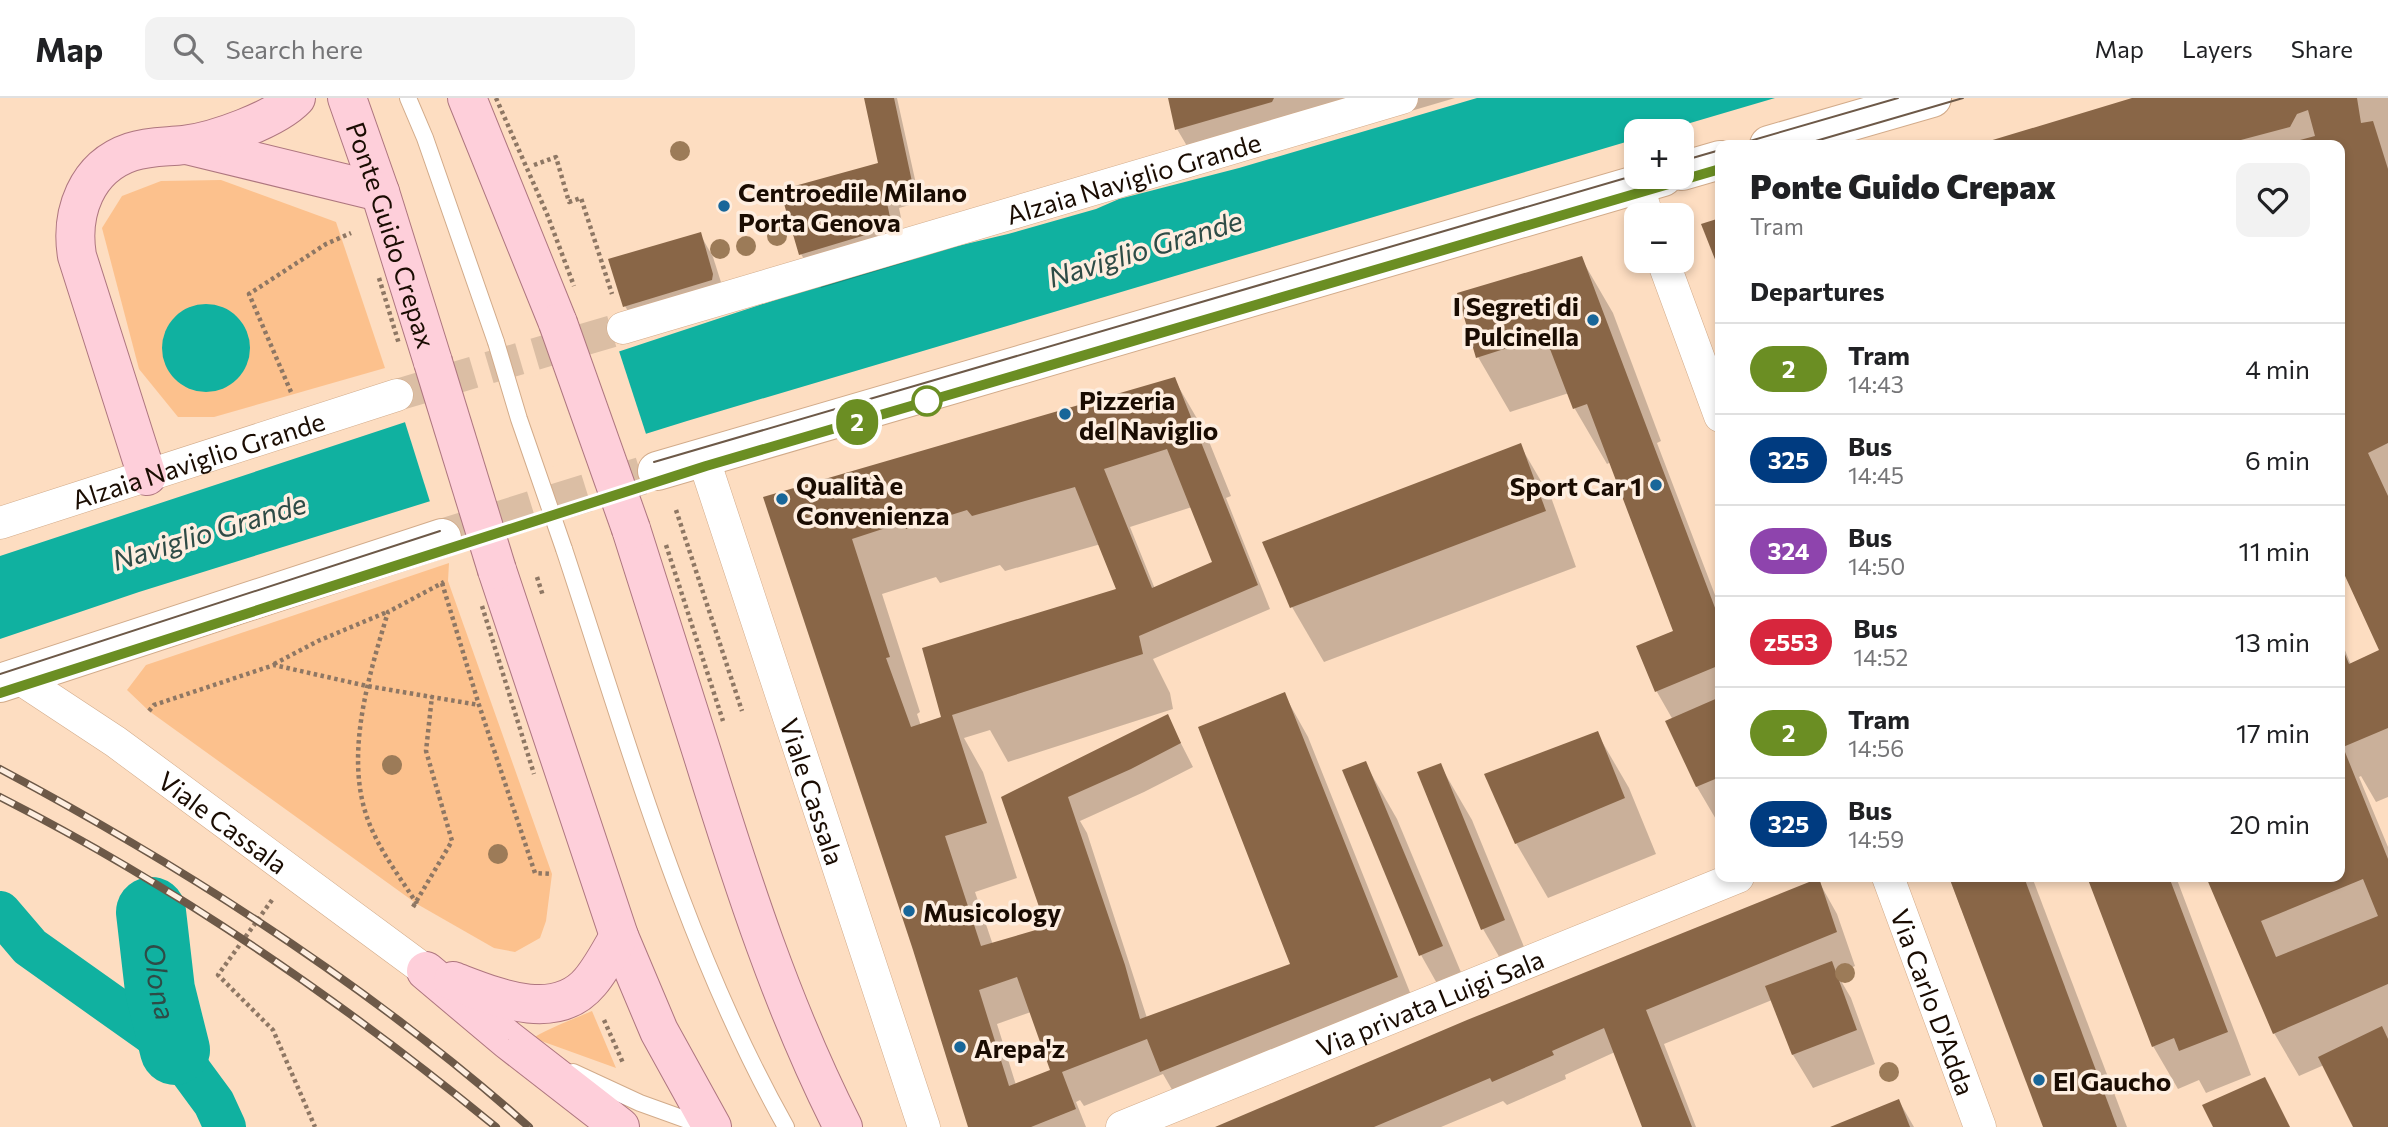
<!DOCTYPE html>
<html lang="en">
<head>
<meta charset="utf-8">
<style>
	body { margin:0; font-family:Commissioner,sans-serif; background:#f2f2f2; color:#202124; height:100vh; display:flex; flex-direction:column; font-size:26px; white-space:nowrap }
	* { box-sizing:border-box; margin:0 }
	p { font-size:23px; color:#757577 }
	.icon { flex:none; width:38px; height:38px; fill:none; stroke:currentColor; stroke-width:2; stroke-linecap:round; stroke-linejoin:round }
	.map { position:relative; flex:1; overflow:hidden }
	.sheet { position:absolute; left:1715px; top:42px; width:630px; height:742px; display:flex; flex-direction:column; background:#fff; border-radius:14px; box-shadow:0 4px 10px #0003 }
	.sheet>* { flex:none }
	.badge { padding:0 14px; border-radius:23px; font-size:24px; line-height:46px }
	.controls { position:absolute; left:1624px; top:21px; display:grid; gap:14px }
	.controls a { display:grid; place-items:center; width:70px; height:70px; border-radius:14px; background:#fff; box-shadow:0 4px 10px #0003; font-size:35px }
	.map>.badge { position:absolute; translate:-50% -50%; box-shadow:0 0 0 4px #fff }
	h2 { padding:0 35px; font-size:26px; line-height:63px }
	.round { display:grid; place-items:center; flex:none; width:74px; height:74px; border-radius:14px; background:#f2f2f2 }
	.overview { display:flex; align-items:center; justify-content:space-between; height:119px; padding:0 35px }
	h1 { font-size:33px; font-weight:800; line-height:52px }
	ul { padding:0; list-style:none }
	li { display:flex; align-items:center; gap:21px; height:91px; padding:0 35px; border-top:2px solid #e0e0e0 }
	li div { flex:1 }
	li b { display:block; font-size:26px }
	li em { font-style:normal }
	li .badge { min-width:77px; font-weight:700; text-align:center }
	header { display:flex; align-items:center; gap:42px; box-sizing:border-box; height:98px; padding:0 35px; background:#fff; border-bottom:2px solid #e0e0e0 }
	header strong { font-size:33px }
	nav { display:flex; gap:38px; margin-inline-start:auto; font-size:24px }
	.search { width:490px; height:63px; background:#f2f2f2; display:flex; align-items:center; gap:18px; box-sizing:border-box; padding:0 24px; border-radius:14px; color:#757577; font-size:26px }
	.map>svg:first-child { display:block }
	.green { fill:#fcc18d }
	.water { fill:#10b1a0 }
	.pier { fill:#fdddc1 }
	.shadow { fill:#0003; fill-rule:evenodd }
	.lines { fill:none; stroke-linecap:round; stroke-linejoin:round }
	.canal { stroke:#10b1a0; stroke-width:42 }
	.river { stroke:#10b1a0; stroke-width:70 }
	.building { fill:#896647; fill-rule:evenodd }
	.street-tunnel { stroke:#dbbea4; stroke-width:32; stroke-dasharray:32 16; stroke-linecap:butt }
	.secondary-tunnel { stroke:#dbbea4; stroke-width:38; stroke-dasharray:38 19; stroke-linecap:butt }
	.lane-casing { stroke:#d2ab8a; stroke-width:18 }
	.street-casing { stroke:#d2ab8a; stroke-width:33 }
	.secondary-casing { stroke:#d2ab8a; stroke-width:40 }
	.primary-casing { stroke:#ae767f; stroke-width:40 }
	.path { stroke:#8e7764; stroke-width:4.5; stroke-dasharray:3.5 3.5; stroke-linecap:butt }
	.lane { stroke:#fff; stroke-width:16 }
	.street { stroke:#fff; stroke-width:32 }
	.secondary { stroke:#fff; stroke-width:38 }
	.primary { stroke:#fecfda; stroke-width:38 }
	.tram { stroke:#6d5948; stroke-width:2 }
	.rail-casing { stroke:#6d5948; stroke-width:8 }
	.rail { stroke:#feeee0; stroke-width:5; stroke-dasharray:16; stroke-linecap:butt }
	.lane-bridge-casing { stroke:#d2ab8a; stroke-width:18; stroke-linecap:butt }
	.primary-bridge-casing { stroke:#ae767f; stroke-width:40; stroke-linecap:butt }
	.path-bridge { stroke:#8e7764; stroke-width:4.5; stroke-dasharray:3.5 3.5; stroke-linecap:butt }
	.lane-bridge { stroke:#fff; stroke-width:16 }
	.primary-bridge { stroke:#fecfda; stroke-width:38 }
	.tree { fill:#9c7b58 }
	.line-casing { stroke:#fff; stroke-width:16 }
	.line { stroke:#6b8e23; stroke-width:10 }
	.poi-dot { fill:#186699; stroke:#feeee0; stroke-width:2.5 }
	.stop-dot { fill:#fff; stroke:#6b8e23; stroke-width:3.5 }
	.labels { text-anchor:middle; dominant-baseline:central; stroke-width:7; stroke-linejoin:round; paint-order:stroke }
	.street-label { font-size:26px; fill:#1a0c02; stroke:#feeee0 }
	.poi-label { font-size:26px; font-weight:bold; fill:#1a0c02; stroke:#feeee0; text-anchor:start }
	.water-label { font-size:28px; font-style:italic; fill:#2e4b46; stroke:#feeee0 }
</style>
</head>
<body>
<header>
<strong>Map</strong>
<div class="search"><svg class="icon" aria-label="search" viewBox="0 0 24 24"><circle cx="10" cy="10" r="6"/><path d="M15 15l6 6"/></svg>Search here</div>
<nav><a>Map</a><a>Layers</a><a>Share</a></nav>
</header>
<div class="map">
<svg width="2388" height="1029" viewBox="0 0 2388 1029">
	<rect width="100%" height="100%" fill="#fdddc1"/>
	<g class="green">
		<polygon points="221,82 336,124 385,270 214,319 178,319 139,271 102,130 122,98 161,83"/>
		<polygon points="449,465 448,483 552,776 546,823 540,840 515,854 494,850 417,806 149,613 127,592 146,567"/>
		<path d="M592,913l24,57 -83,-30c18,-11 39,-18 59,-27z"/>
	</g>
	<g class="water">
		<polygon points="1477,0 1775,0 1663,33 1636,33 1636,41 687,323 139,494 0,541 0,458 890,164 1008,136 1096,111 1119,101 1239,70"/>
		<circle cx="206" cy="250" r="44"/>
	</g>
	<polygon class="pier" points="618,250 647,339 431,407 404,321"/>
	<g class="shadow">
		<polygon points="866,0 897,0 920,104 899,110 910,163 821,190 801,156 881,73"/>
		<polygon points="1170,0 1455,0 1411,13 1406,4 1197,65 1177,31"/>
		<polygon points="2144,0 2388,0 2388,699 2376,704 2361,678 2359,679 2388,749 2388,1029 2355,1029 2324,967 2299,978 2274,935 2208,779 2340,779 2340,540 2351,567 2381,552 2340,462 2340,47 1979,47"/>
		<polygon points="700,136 713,159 726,200 639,232 625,208"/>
		<polygon points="1581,160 1613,215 1661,343 1657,345 1720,510 1720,721 1717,723 1697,689 1667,624 1673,622 1657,594 1638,549 1675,534 1611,364 1607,366 1575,311 1569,295 1510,314 1478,259"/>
		<path d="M1174,281l32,55 25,62 -5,2 44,111 -117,50 17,34 3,16 -165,53 -18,-32 -26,8 19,34 34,106 -42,14 18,53 55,-17 -35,-100 154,-112 26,51 -49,25 -64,29 7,12 60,185 145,-53 -8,-271 24,43 113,283 -235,94 -23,-40 -79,32 -4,-6 -4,2 10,25h-116l-50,-162 -154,-467zM1192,409l22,56 -59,26 -25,-62zM1101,446l25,66 -182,109 -23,7 -4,-12 3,-2 -38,-118 54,-17 4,6 60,-18 5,6zM1031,914l21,59 -36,14 -19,-61z"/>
		<polygon points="1520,347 1552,402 1576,469 1324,564 1292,509"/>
		<polygon points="1597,635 1629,690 1656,756 1548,800 1516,745"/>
		<polygon points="1365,665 1397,721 1473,903 1452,912 1421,857"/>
		<polygon points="1440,667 1472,722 1536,878 1515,886 1483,831"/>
		<polygon points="1949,779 2032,779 2127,1029 2045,1029"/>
		<polygon points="2089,779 2176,779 2251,977 2206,995 2199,982 2178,991 2153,948"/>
		<polygon points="1818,782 1837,816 1855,868 1837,876 1851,900 1875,966 1813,990 1793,957 1772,902 1664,946 1696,1029 1644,1029 1615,954 1565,977 1566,981 1507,1007 1503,1003 1441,1029 1232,1029"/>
		<polygon points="1899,1003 1914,1029 1835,1029"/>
	</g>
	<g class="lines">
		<polyline class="canal" points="0,814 30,849 175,952 214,1005 225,1029"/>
		<path class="river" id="s1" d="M151,814l9,78 15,60"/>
	</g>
	<g class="building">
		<polygon points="864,0 894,0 914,93 886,100 892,129 799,157 780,92 878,65"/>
		<polygon points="1168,0 1274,0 1272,4 1175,32"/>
		<path d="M2132,0h225l4,25 12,-2 15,48v274l-20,10 20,43v232l-45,19 45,112v125l-115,50 -67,-157h134v-235l9,22 30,-14 -39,-85v-420h-38l-2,-5 15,-4 -7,-26 -11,4 -7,13 -68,18h-246zM2363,781l15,37 -102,41 -15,-36z"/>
		<polygon points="1720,120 1720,174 1701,126"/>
		<polygon points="701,134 713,176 712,182 623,209 608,161"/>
		<polygon points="1582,158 1720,523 1720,567 1655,594 1636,548 1673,533 1587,306 1573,311 1545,238 1476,260 1457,195"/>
		<path d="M1175,279l83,208 -119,51 4,18 -191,61 35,108 -42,13 36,110 65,-19 -45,-130 167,-83 13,29 -50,26 -63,28 57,168 15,54 150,-55 -92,-237 87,-35 113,285 -238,95 -13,-33 -85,33 14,37 -45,18h-63l-55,-177 -150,-453zM1167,351l45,113 -60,26 -48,-119zM1075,389l41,102 -194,59 19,69 -30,10 -25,-69 4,-1 -38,-118 52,-17 2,7 61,-19 5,6zM1017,879l33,93 -41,16 -30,-96z"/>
		<polygon points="1521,345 1546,413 1290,510 1262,444"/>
		<polygon points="1720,599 1720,679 1696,689 1665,623"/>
		<polygon points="1598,633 1625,700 1515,746 1484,676"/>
		<polygon points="1366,663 1443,848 1419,858 1342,672"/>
		<polygon points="1441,665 1505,822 1481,832 1417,674"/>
		<polygon points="1949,779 2024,779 2117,1029 2043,1029"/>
		<polygon points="2087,779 2169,779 2228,934 2179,953 2174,940 2152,949"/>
		<polygon points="1819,780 1837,834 1646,912 1692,1029 1642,1029 1604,930 1552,953 1554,957 1492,984 1490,980 1374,1029 1215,1029 1467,922"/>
		<polygon points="1832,863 1857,932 1792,957 1765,888"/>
		<polygon points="2382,928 2388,941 2388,1029 2353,1029 2318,959"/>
		<polygon points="2265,979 2290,1029 2213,1029 2202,1007"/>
		<polygon points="1899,1001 1910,1029 1830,1029"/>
	</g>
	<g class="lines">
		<polyline class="street-tunnel" points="397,297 623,230"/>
		<polyline class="secondary-tunnel" points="442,440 657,373"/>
		<g class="lane-casing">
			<g id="lane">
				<polyline points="408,0 425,40 496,244"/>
				<path d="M564,451c64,193 122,401 222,578"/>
				<polyline points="573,974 640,1005 704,1028"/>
			</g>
		</g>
		<g class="street-casing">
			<g id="street">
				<polyline points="1637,86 1647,117"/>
				<polyline points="1663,163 1720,318"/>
				<path id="s2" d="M623,230l779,-230"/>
				<path id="s3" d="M703,359l221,670"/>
				<path id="s4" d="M0,425l397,-128"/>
				<path id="s5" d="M19,580l97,64 310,229"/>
				<path id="s6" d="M1888,779l92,250"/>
				<path id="s7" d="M1122,1029l616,-250"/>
			</g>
		</g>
		<g class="secondary-casing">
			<g id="secondary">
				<polyline points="1769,47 1932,0"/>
				<polyline points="1682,73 1720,62"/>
				<polyline points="657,373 1663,79"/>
				<polyline points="0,585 442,440"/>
			</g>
		</g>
		<g class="primary-casing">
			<g id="primary">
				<path id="s8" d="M347,0l33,94 53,170"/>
				<polyline points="467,0 558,225"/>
				<polyline points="187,47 380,94"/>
				<path d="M147,378l-70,-220c-7,-43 9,-89 54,-104 18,-6 35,-5 53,-7 31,-4 91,-25 112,-47"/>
				<path d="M631,431c24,76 48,151 72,227 39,126 80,253 140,371"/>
				<polyline points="497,472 619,838 659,933 712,1029"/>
				<polyline points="426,873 508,942 620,1029"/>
				<path d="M453,883c40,15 102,43 137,1 11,-13 20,-30 29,-46"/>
			</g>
		</g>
		<g class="path">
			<polyline points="534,67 556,59 569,104 581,100 612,196"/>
			<polyline points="291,294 249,196 326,146 351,135"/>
			<polyline points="676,412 742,613"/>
			<polyline points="442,485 479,607 535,775 552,776"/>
			<polyline points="274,566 318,543 387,514"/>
			<polyline points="149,613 154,607 274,567 367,588 479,607"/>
			<polyline points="272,802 218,877 273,932 315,1029"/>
			<path d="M417,806c-19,-30 -42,-59 -52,-93 -19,-63 5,-139 23,-199l56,-30"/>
			<polyline points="413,809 452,743 426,653 432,598"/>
			<polyline points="604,922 623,965"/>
		</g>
		<use href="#lane" class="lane"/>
		<use href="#street" class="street"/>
		<use href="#secondary" class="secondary"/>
		<use href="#primary" class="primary"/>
		<g class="tram">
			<polyline points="1736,47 1898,0"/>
			<polyline points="1802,47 1963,0"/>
			<polyline points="1682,63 1720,52"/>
			<polyline points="654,364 1636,77"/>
			<polyline points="661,382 1720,71"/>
			<polyline points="0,576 440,433"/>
			<polyline points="0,595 445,451"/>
		</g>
		<g class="rail-casing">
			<g id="rail">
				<path d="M0,671c188,100 370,217 529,358"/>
				<path d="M0,699c177,90 342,204 496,330"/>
			</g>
		</g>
		<use href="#rail" class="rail"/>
		<g class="lane-bridge-casing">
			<polyline id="lane-bridge" points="496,244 519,321 564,451"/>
		</g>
		<g class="primary-bridge-casing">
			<g id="primary-bridge">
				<polyline points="558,225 631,431"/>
				<polyline points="433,264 497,472"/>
			</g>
		</g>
		<g class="path-bridge">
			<polyline points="496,0 547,116 574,188"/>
			<polyline points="379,180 399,246"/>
			<polyline points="666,447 723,623"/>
			<polyline points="537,479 543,498"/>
			<polyline points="482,508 534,676"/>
		</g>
		<use href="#lane-bridge" class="lane-bridge"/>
		<use href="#primary-bridge" class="primary-bridge"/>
	</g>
	<g class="tree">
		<circle cx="680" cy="53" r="10"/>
		<circle cx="777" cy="138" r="10"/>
		<circle cx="746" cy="148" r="10"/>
		<circle cx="720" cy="151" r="10"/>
		<circle cx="392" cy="667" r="10"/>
		<circle cx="498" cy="756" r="10"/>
		<circle cx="1845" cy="875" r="10"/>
		<circle cx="1889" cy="974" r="10"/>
	</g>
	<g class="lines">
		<g class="line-casing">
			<polyline id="line" points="0,595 706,368 1720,71"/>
		</g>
		<use href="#line" class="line"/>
	</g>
	<g class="poi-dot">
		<circle cx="724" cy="108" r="7"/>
		<circle cx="1593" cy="222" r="7"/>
		<circle cx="1065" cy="316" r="7"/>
		<circle cx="1656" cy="387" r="7"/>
		<circle cx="782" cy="401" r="7"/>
		<circle cx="909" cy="813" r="7"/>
		<circle cx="960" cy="949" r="7"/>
		<circle cx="2039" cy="982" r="7"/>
	</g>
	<circle class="stop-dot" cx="927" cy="303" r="14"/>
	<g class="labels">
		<g class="street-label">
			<text stroke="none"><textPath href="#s2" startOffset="532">Alzaia Naviglio Grande</textPath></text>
			<text stroke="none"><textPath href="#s8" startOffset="144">Ponte Guido Crepax</textPath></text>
			<text stroke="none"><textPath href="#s4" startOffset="208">Alzaia Naviglio Grande</textPath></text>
			<text stroke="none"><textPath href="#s3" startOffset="352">Viale Cassala</textPath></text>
			<text stroke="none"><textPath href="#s5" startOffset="250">Viale Cassala</textPath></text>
			<text stroke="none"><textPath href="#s7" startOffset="332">Via privata Luigi Sala</textPath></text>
			<text stroke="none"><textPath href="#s6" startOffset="133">Via Carlo D'Adda</textPath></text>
		</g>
		<g class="poi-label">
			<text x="738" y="93">Centroedile Milano<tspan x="738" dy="30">Porta Genova</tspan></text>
			<text x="1579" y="207" text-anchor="end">I Segreti di<tspan x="1579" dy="30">Pulcinella</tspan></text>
			<text x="1079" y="301">Pizzeria<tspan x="1079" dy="30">del Naviglio</tspan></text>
			<text x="796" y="386">Qualità e<tspan x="796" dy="30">Convenienza</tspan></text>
			<text x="1642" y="387" text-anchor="end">Sport Car 1</text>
			<text x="923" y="813">Musicology</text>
			<text x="974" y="949">Arepa'z</text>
			<text x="2053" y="982">El Gaucho</text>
		</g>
		<g class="water-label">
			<text transform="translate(1145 150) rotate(-17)">Naviglio Grande</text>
			<text transform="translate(209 433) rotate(-17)">Naviglio Grande</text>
			<text stroke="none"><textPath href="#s1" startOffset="70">Olona</textPath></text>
		</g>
	</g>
</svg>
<div class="controls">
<a>+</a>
<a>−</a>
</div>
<b class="badge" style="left:857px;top:324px;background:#6b8e23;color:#fff">2</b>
<section class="sheet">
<div class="overview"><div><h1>Ponte Guido Crepax</h1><p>Tram</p></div><a class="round"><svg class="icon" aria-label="heart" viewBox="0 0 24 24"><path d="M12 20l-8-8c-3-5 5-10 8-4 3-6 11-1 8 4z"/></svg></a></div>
<h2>Departures</h2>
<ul>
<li><span class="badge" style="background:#6b8e23;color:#fff">2</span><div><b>Tram</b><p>14:43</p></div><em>4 min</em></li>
<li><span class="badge" style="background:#003b80;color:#fff">325</span><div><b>Bus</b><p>14:45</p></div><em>6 min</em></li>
<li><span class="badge" style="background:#8e44ad;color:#fff">324</span><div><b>Bus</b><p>14:50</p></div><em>11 min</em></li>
<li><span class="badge" style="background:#d7263d;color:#fff">z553</span><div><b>Bus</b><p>14:52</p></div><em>13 min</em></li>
<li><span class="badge" style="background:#6b8e23;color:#fff">2</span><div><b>Tram</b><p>14:56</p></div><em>17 min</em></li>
<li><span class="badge" style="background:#003b80;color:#fff">325</span><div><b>Bus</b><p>14:59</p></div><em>20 min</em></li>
</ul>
</section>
</div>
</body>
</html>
